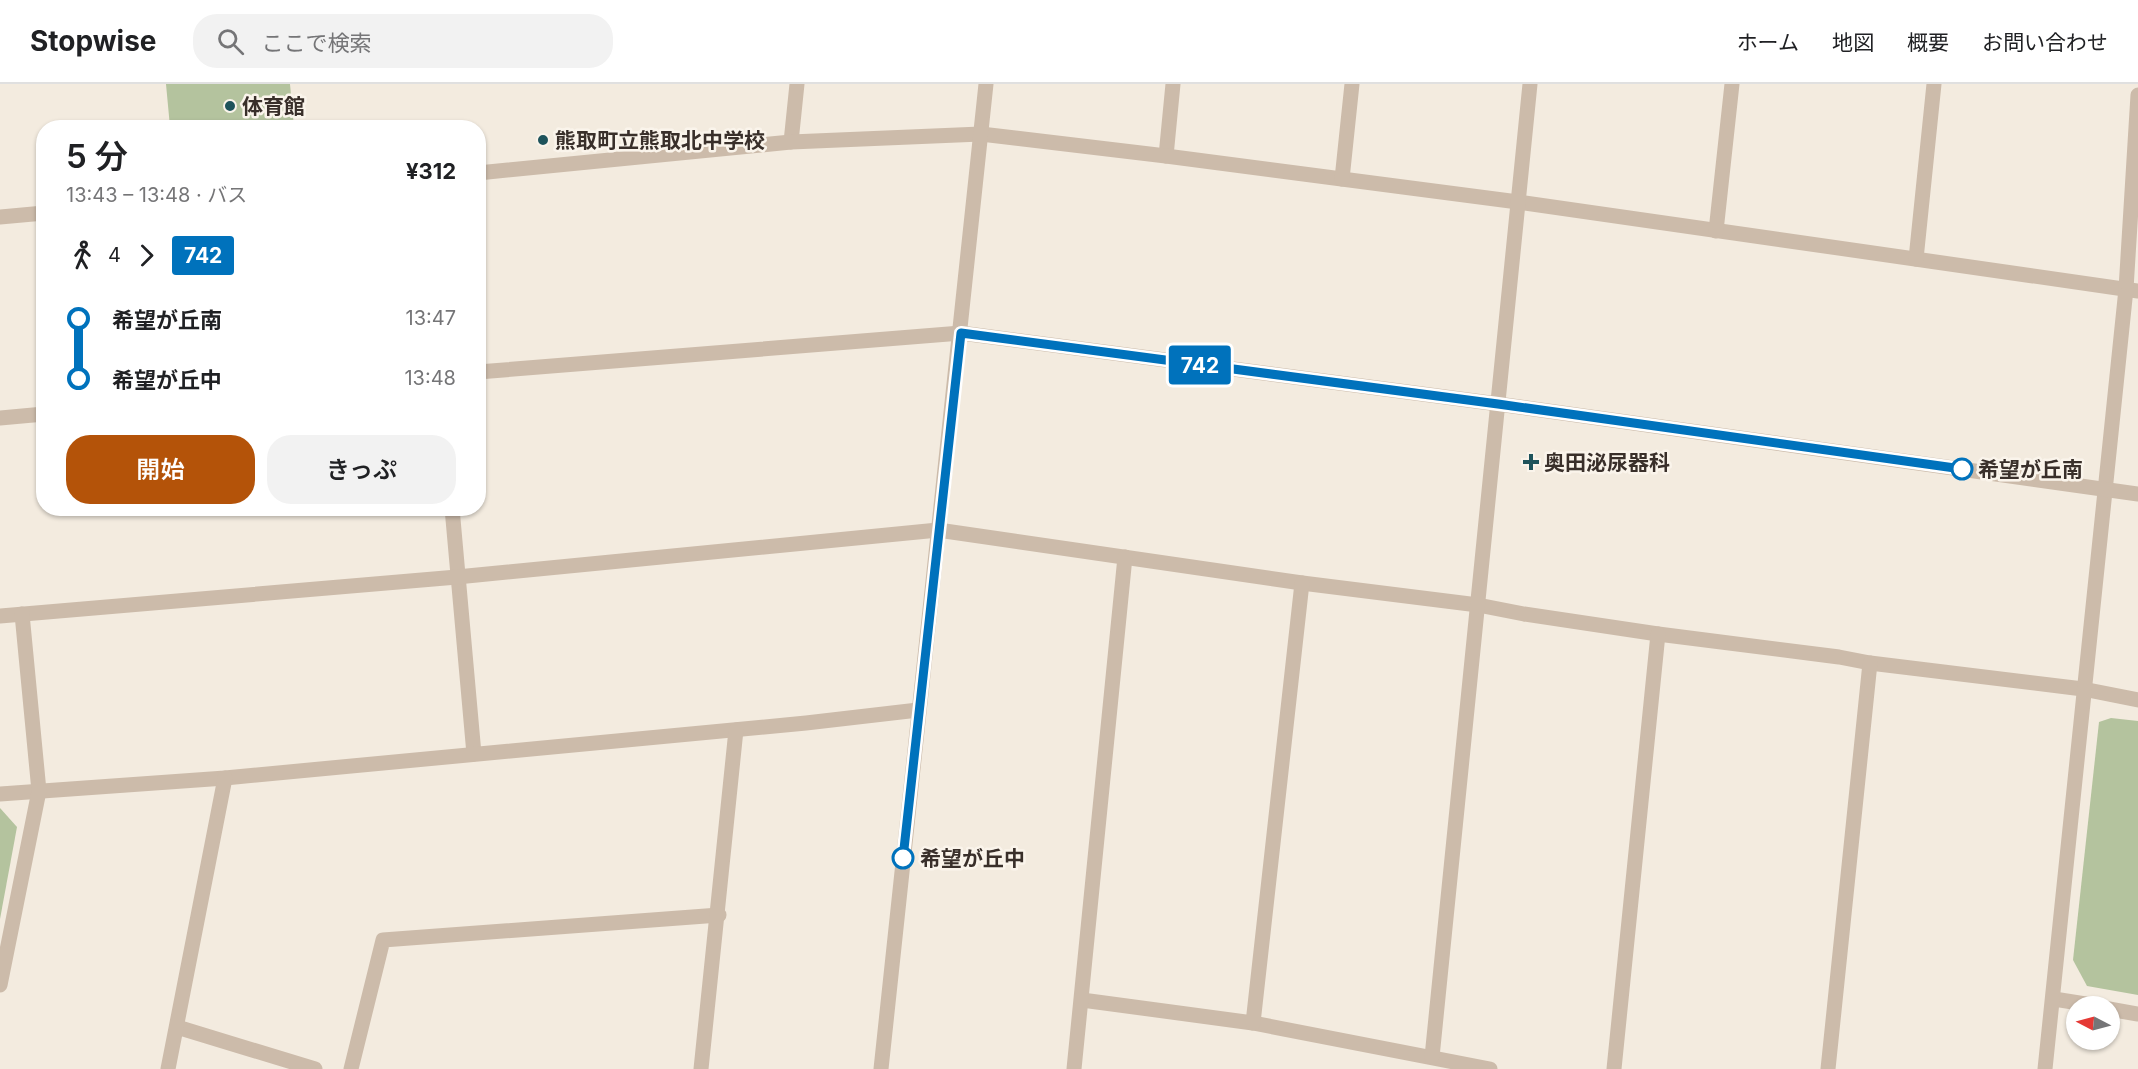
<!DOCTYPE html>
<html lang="ja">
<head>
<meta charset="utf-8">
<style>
	body { margin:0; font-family:Inter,"Noto Sans JP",sans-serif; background:#f2f2f2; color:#202124; height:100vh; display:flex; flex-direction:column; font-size:22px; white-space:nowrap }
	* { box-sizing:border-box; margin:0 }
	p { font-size:20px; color:#757577 }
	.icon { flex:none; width:33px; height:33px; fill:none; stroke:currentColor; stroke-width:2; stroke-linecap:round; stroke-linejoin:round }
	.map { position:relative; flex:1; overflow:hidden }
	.drawer { position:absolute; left:36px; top:36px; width:450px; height:396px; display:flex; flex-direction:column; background:#fff; border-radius:24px; box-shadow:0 2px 4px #0004 }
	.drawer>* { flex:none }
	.badge { padding:0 12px; border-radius:4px; font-size:21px; line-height:39px }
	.needle { width:39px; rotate:276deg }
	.tools { position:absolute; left:2066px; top:912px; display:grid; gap:12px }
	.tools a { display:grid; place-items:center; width:54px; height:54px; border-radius:50%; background:#fff; box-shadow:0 2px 4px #0004; font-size:30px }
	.map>.badge { position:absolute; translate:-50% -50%; box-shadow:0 0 0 3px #fff }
	.legs { display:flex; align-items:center; gap:9px; height:66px; padding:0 30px; font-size:20px }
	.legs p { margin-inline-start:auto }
	.headline { display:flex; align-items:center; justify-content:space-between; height:102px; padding:0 30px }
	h1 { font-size:33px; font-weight:600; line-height:45px }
	.primary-button { display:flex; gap:12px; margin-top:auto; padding:12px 30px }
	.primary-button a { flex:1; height:69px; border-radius:24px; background:#b45309; color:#fff; font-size:24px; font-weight:600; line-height:69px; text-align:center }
	.primary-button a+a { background:#f2f2f2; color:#202124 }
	ul { padding:0 30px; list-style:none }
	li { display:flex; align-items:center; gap:21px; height:60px; font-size:22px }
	li i { display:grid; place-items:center; width:9px; height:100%; margin:0 8px; background:currentColor }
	li i::after { content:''; width:15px; height:15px; margin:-8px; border:4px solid; border-radius:50%; background:#fff }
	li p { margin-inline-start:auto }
	li:first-child i { background:linear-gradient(#0000 50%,currentColor 0) }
	li:last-child i { background:linear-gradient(currentColor 50%,#0000 0) }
	header { display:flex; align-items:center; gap:36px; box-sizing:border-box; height:84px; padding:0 30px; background:#fff; border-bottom:2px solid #e0e0e0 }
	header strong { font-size:28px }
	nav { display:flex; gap:33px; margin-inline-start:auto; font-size:21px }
	.search { width:420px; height:54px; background:#f2f2f2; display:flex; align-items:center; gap:15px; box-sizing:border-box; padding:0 21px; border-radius:24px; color:#757577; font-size:22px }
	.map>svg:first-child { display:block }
	.green { fill:#b4c39e }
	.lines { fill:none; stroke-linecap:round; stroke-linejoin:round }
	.minor { stroke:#cba; stroke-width:15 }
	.tertiary { stroke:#cba; stroke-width:15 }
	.line-1-casing { stroke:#fff; stroke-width:14 }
	.line-1 { stroke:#0072bc; stroke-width:9 }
	.poi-dot { fill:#1e535b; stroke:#faf4eb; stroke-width:2 }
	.stop-1-dot { fill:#fff; stroke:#0072bc; stroke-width:3 }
	.labels { text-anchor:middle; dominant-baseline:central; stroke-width:5; stroke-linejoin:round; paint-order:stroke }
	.poi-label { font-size:21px; font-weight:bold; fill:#392f2a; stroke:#faf4eb; text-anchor:start }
	.stop-label { font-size:21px; font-weight:bold; fill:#392f2a; stroke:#faf4eb; text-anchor:start }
</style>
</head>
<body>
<header>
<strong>Stopwise</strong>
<div class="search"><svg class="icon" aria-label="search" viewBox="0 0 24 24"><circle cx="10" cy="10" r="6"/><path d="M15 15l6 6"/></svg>ここで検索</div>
<nav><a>ホーム</a><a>地図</a><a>概要</a><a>お問い合わせ</a></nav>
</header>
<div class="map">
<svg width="2138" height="985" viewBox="0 0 2138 985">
	<rect width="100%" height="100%" fill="#f3ebdf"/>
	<g class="green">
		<polygon points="166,0 290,0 294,43 170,43"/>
		<polygon points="2111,634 2138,637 2138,911 2087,902 2073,876 2099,638"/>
		<polygon points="0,724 17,743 0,835"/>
	</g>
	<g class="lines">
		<g class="minor">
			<polyline points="791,58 797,0"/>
			<polyline points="1166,72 1173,0"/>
			<polyline points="478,89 791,58 981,50 1166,72 1518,118 2138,207"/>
			<polyline points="1342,95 1352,0"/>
			<polyline points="0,133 44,129"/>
			<polyline points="1716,147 1732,0"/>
			<polyline points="1916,175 1934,0"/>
			<polyline points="452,424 474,670"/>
			<polyline points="0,532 457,493 938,446 1302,499 1478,521 1524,530 1658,550 1839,573 1870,579 2083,605 2138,616"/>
			<polyline points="0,710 225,694 806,639 918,626"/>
			<polyline points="0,901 39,707 22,530"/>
			<polyline points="2054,915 2098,922"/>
			<polyline points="1082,916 1253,939 1490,985"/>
			<polyline points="2109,925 2138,930"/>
			<polyline points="1253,939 1302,499"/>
			<polyline points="177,943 315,985"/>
			<polyline points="1432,973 1530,0"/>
			<polyline points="168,985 225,694"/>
			<polyline points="351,985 383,856 719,831"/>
			<polyline points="701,985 736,646"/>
			<polyline points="1074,985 1125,473"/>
			<polyline points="1614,985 1658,550"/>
			<polyline points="1828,985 1870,579"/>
			<polyline points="2045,985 2126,205 2138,11"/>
		</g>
		<g class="tertiary">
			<polyline points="478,288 961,249 1498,320 2138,410"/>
			<polyline points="0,334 44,330"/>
			<path d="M881,985c34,-328 71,-657 105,-985"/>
		</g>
	</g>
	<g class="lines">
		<g class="line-1-casing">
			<polyline id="line-1" points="903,774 961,249 1498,320 1962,385"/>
		</g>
		<use href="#line-1" class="line-1"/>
	</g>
	<g class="poi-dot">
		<circle cx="230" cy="22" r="6"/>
		<circle cx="543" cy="56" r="6"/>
		<path d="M1528 369h6v6h6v6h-6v6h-6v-6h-6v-6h6z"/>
	</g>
	<g class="stop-1-dot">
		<circle cx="1962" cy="385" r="10"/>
		<circle cx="903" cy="774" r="10"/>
	</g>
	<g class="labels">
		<g class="poi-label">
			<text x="242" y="22">体育館</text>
			<text x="555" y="56">熊取町立熊取北中学校</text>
			<text x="1544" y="378">奥田泌尿器科</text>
		</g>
		<g class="stop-label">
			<text x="1978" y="385">希望が丘南</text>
			<text x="920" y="774">希望が丘中</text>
		</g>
	</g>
</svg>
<div class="tools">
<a><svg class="needle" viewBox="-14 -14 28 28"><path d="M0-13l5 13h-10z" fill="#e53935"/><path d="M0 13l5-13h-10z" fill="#757577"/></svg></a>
</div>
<b class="badge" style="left:1200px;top:281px;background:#0072bc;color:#fff">742</b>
<section class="drawer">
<div class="headline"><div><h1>5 分</h1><p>13:43 – 13:48 · バス</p></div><b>¥312</b></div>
<div class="legs"><svg class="icon" aria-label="walk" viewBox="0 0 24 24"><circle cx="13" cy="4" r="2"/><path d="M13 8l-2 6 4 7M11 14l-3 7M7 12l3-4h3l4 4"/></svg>4<svg class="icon" aria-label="forward" viewBox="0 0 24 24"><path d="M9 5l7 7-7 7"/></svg><b class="badge" style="background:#0072bc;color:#fff">742</b></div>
<ul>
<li><i style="color:#0072bc"></i><b>希望が丘南</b><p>13:47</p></li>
<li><i style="color:#0072bc"></i><b>希望が丘中</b><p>13:48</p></li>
</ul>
<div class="primary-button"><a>開始</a><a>きっぷ</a></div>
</section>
</div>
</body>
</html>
